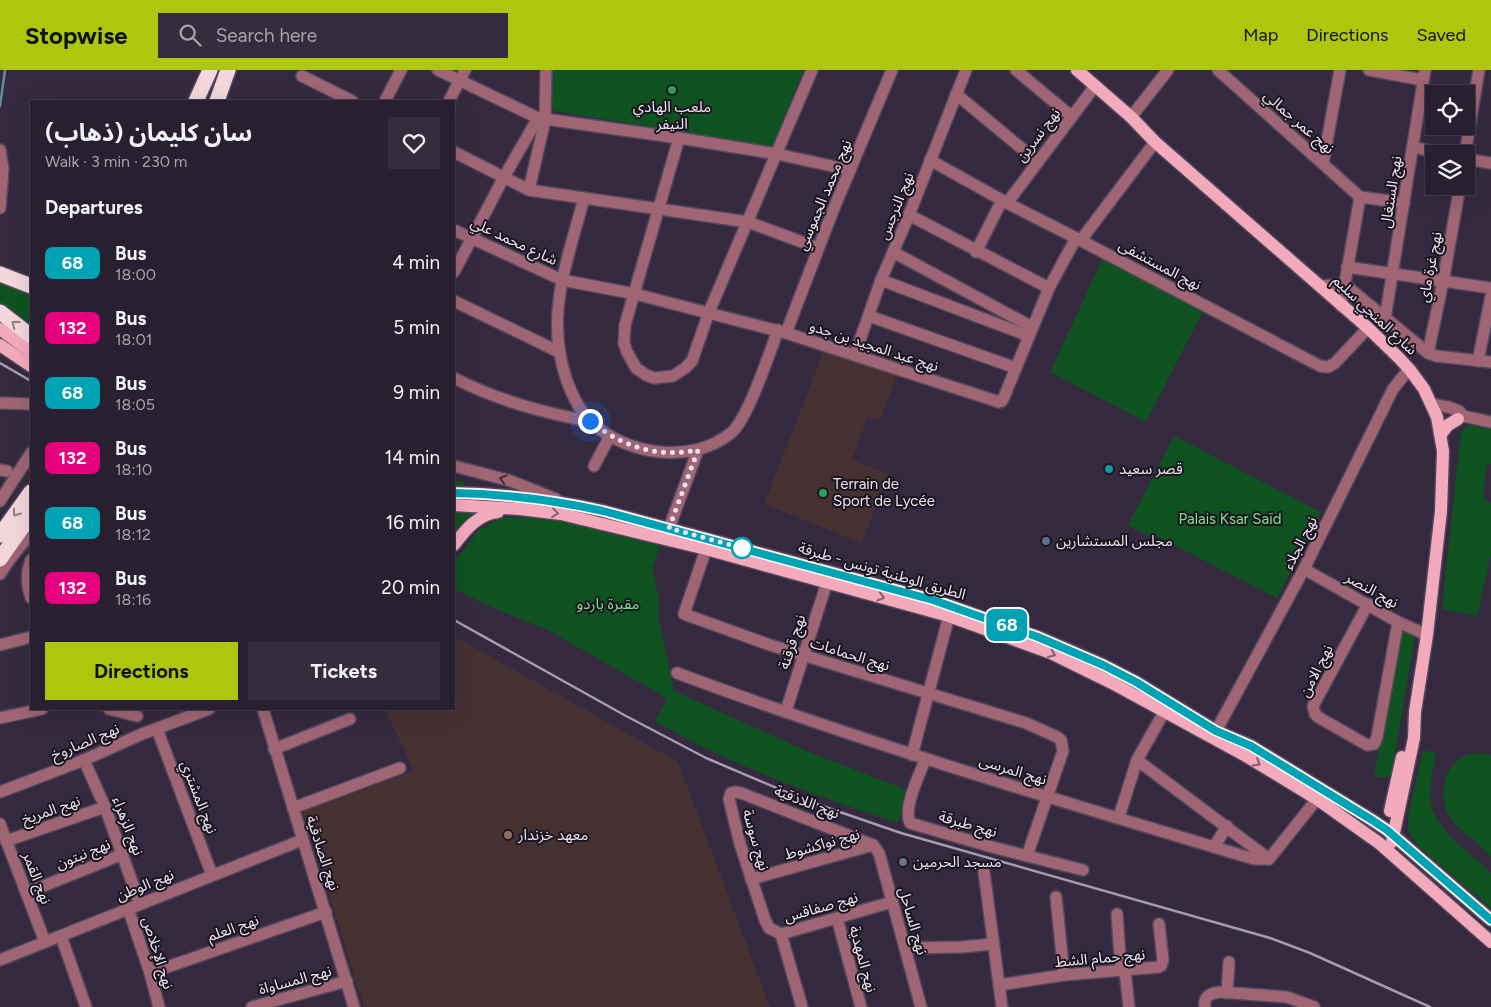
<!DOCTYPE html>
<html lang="en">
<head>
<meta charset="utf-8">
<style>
	body { margin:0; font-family:Figtree,"Noto Sans Arabic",sans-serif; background:#342c3c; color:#f1f3f6; height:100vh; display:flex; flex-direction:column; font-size:19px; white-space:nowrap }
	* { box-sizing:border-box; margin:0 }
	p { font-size:16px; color:#a5a2ab }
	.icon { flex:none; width:28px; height:28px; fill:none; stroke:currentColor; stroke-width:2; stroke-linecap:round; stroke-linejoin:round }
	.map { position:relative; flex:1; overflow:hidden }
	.sheet { position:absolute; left:30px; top:30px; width:425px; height:610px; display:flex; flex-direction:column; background:#281f30; border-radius:0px; box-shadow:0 5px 20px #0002,0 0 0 1px #443d4c }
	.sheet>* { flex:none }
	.badge { padding:0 10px; border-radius:8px; font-size:18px; line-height:32px }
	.tools { position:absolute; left:1425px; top:15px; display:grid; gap:10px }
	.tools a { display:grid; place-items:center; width:50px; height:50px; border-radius:0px; background:#281f30; box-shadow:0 5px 20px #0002,0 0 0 1px #443d4c; font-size:25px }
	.you { position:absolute; width:25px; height:25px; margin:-12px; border:4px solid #fff; border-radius:50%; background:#1a73e8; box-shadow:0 0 0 8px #1a73e833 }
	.map>.badge { position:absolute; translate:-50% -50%; box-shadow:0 0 0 2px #fff }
	h2 { padding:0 15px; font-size:19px; line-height:45px }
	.round { display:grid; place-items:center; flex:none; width:52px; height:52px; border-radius:0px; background:#342c3c }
	.summary { display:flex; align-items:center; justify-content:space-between; height:85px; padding:0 15px }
	h1 { font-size:24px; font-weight:700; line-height:38px }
	.button { display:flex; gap:10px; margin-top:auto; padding:10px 15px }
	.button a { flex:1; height:58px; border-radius:0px; background:#adc60e; color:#111; font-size:20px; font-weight:700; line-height:58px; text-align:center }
	.button a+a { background:#342c3c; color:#f1f3f6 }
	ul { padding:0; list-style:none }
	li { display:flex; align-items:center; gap:15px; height:65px; padding:0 15px }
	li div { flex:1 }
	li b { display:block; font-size:19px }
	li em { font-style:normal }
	li .badge { min-width:55px; font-weight:700; text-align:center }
	header { display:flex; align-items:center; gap:30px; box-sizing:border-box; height:70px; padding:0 25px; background:#adc60e; color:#111 }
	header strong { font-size:24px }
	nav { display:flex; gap:28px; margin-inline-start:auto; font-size:18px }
	.search { width:350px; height:45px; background:#342c3c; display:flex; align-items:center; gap:12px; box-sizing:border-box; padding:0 18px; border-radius:0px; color:#a5a2ab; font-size:19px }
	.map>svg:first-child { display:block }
	.education { fill:#453032 }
	.green { fill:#0e521f }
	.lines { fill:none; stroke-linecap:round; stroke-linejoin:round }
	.stream { stroke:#628c9c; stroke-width:2.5 }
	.minor-casing { stroke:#52475c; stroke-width:14 }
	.major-casing { stroke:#52475c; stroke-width:15 }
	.highway-casing { stroke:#52475c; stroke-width:18 }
	.minor { stroke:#9f6574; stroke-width:11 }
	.major { stroke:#f3aabd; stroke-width:12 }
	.highway { stroke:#f4d6dd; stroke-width:15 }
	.rail { stroke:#a69cae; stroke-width:2.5 }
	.oneway { stroke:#927f88 }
	.oneway2 { stroke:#422c39 }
	.oneway3 { stroke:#865f6e }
	.line-casing { stroke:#fff; stroke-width:11 }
	.line { stroke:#00a3b4; stroke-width:8 }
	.walk { stroke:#ebe3f2; stroke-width:5; stroke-dasharray:0 9 }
	.leisure-dot { fill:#2e9e5b; stroke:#1a141f; stroke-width:2 }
	.culture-dot { fill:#0f9aa8; stroke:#1a141f; stroke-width:2 }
	.service-dot { fill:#5c6f8a; stroke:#1a141f; stroke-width:2 }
	.stop-dot { fill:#fff; stroke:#00a3b4; stroke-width:2.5 }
	.education-dot { fill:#8d6e63; stroke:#1a141f; stroke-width:2 }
	.worship-dot { fill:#6b7280; stroke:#1a141f; stroke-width:2 }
	.labels { text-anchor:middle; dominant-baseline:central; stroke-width:4; stroke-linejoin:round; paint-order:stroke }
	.poi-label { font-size:15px; fill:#ebe3f2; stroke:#1a141f; text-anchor:start }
	.street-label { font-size:15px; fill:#ebe3f2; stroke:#1a141f }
	.park-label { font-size:15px; fill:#84e190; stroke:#1a141f }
</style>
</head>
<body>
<header>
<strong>Stopwise</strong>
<div class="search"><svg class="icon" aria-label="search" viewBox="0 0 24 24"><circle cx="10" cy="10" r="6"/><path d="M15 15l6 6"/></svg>Search here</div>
<nav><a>Map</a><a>Directions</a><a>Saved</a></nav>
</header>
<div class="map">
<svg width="1491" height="937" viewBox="0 0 1491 937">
	<rect width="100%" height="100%" fill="#352940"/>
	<g class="education">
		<polygon points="825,278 898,303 880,350 868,346 852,390 888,404 862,473 764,434"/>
		<polygon points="456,567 678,692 770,937 364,937 303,741 414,701 385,639 454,639 454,571"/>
	</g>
	<g class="green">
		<polygon points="549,0 803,0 773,77 548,40"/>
		<polygon points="1104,186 1204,239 1146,352 1050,302"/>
		<polygon points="0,203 31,214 31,290 0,268"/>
		<path d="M1471,355h7l13,3v36l-4,-1 -4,34 8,6v52l-14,61 -35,-7 18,-170c2,-8 3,-12 11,-14z"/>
		<polygon points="1174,366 1321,442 1277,528 1151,463 1149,466 1128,455"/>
		<polygon points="454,410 464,412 461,438 518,443 492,447 478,456 454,484"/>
		<path d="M511,447c52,0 100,15 150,27l-9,24 7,31 -1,15 16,77 137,62 96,37 -9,33c-84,-28 -166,-57 -243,-102l12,-23 -117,-67 -54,-22 -42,-20v-27l23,-30 14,-9 9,-4z"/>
		<polygon points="1401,554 1416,561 1391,707 1374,707"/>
		<path d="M1423,680l13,3c-3,18 -9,41 -3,58 7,20 42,47 58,62v35l-71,-60 -12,-17v-15z"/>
		<path d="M1481,683l10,2v101c-11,-11 -32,-26 -40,-37 -13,-18 -9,-51 11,-62 5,-3 13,-3 19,-4z"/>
	</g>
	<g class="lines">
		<polyline class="stream" points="0,36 5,0"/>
		<g class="minor-casing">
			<g id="minor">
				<polyline points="438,0 538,48 679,68 777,84 850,100"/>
				<polyline points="1016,0 1071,46"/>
				<polyline points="1218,0 1360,127"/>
				<polyline points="1369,0 1423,10"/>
				<polyline points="302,6 352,31"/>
				<polyline points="956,24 1037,91"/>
				<polyline points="385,31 401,0"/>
				<polyline points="449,31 465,0"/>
				<polyline points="1131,47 1168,0"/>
				<polyline points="679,68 625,255 624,273 627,282 636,298 646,305 654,308 673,306 685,298 692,291 709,242 812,0"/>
				<polyline points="1414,77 1442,84"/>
				<polyline points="0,80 3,99 0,138"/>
				<polyline points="454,82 529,120 748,152 818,178"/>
				<polyline points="1465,84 1479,0"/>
				<polyline points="1466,89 1491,93"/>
				<polyline points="930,90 1007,133 1076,168 1320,296 1328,297 1335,293 1368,258"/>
				<polyline points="1323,93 1340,0"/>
				<polyline points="529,120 545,50 546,0"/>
				<polyline points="1360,127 1404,133"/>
				<path d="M584,128c-13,50 -34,103 -24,156 4,23 14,51 31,68 35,33 101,43 140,11 17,-14 38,-79 47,-103"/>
				<polyline points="1007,133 1095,16"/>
				<polyline points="909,145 1049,218"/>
				<polyline points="454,160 562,210 635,224 786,263 999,332 1002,331 1004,327 1049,218 1076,168"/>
				<polyline points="1081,170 1155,72"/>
				<polyline points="893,182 1032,257"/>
				<polyline points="976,182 1002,130"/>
				<polyline points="1347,197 1491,218"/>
				<polyline points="454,202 504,107 538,48"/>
				<polyline points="881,210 1029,266"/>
				<polyline points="1344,214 1428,283 1436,286 1491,292"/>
				<polyline points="1319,216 1344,214"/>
				<polyline points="454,231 559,282"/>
				<polyline points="1341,236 1360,127"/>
				<polyline points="869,246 1016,298"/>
				<polyline points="1385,249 1425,0"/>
				<polyline points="786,263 834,138 892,0"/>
				<polyline points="1428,283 1443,212 1460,116"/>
				<polyline points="855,284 881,210 909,145 966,0"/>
				<polyline points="1478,291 1491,226"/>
				<path d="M454,308c40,21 92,36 136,43"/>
				<polyline points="0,333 31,334"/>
				<polyline points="1431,334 1448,337 1459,341 1463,346 1491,352"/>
				<polyline points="454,396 511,411 556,429"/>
				<polyline points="594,396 610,366"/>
				<polyline points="0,400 7,401"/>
				<polyline points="0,431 31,383"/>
				<polyline points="669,458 698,380"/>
				<polyline points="706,479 684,544 770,575 1026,653 1057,667 1061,670 1063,681 1027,786"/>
				<path d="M31,490c-5,13 -5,24 0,38"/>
				<polyline points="1304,499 1398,552 1427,565"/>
				<polyline points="0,504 10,489 31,463"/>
				<polyline points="1368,534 1313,636 1315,644 1318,647 1367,675 1374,674 1377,667 1398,552"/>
				<polyline points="0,575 31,567"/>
				<path d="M677,603c190,71 383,128 577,186h15l48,-60"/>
				<polyline points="109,639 137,646"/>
				<polyline points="263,639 354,937"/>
				<polyline points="786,641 827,512"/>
				<polyline points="0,648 42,639"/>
				<polyline points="157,659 212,805"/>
				<polyline points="1216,661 1304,499 1393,319 1405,304 1410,300"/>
				<polyline points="274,679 350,649"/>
				<polyline points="912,685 949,546"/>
				<polyline points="84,690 105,737 140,834"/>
				<path d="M925,690c-6,16 -22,47 -15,63l82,24 91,23"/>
				<polyline points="1137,690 1269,789"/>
				<polyline points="0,722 84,690 142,664 209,639"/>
				<polyline points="293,738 400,698"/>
				<polyline points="1119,747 1137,690 1164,642"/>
				<polyline points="0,754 45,872"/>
				<polyline points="6,771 105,737"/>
				<polyline points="873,775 741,723 735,722 731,723 729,729 740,774 765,850 769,858 781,864 892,832"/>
				<polyline points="873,775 879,783 921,937"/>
				<polyline points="1214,777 1227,756"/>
				<polyline points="984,802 1002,937"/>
				<polyline points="751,809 873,775"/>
				<polyline points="26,823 123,784"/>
				<polyline points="1056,827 1064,905"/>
				<polyline points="128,838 150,903 159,937"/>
				<polyline points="1117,844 1121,901"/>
				<polyline points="837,848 861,937"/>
				<polyline points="781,864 802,937"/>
				<polyline points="61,866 86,937"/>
				<polyline points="905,878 962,877 993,874"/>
				<polyline points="0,890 302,770"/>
				<polyline points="1125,901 1129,937"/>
				<polyline points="150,903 326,842"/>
				<polyline points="999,915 1064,905 1159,897 1161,896 1163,890 1159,854"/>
				<polyline points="1227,923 1229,892"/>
				<polyline points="252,937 347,911"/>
				<path d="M1205,937c-2,-10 5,-14 15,-15l67,5 27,10"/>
			</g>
		</g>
		<g class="major-casing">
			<g id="major">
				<polyline points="1077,0 1131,47 1155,72 1368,258 1399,288 1410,300 1424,319 1437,347 1443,381 1441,441 1427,565 1415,642 1414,668 1392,772"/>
				<polyline points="0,259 31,282"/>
				<polyline points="0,275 31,296"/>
				<polyline points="1441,364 1448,355 1458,349"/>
				<path d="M454,423c50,1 100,7 149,18l330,89 105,37 65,28 33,17 80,49 35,15 121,74 15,10 104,90"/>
				<polyline points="454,435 520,439 561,444 706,479 949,546 1051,583 1112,613 1246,686 1317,729 1379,773 1491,872"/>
				<path d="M454,475c11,-15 24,-31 44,-33"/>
				<polyline points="1390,741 1402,687"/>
			</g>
		</g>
		<g class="highway-casing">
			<g id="highway">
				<polyline points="196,31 210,0"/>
				<polyline points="217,31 228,0"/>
				<polyline points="0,204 31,216"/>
				<polyline points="0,242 31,266"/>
				<polyline points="0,465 31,422"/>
				<polyline points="0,489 31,445"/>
			</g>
		</g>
		<use href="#minor" class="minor"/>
		<use href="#major" class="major"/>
		<use href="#highway" class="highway"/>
		<g class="rail">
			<polyline points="0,293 31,311"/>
			<polyline points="454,550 626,646 706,688 805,730 901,763 1270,868 1310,883 1430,937"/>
		</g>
	</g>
	<defs><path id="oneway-chevron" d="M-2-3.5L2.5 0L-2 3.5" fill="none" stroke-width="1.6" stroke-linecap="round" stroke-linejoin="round" transform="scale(1.25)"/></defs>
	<g class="oneway">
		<use href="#oneway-chevron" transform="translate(15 254) rotate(-142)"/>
		<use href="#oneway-chevron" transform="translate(16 443) rotate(126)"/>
	</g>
	<use class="oneway2" href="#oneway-chevron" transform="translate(503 409) rotate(-165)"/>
	<g class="oneway3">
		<use href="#oneway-chevron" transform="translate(555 443) rotate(7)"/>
		<use href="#oneway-chevron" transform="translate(881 527) rotate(16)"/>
		<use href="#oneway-chevron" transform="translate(1052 584) rotate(24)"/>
		<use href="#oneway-chevron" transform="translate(1257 693) rotate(31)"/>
	</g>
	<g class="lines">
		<g class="line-casing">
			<path id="line" d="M454,423c50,1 100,7 149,18l330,89 105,37 65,28 33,17 80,49 35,15 121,74 15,10 104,90"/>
		</g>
		<use href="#line" class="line"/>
		<path class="walk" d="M590,351c33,26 67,37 108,29l-29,78 73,20"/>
	</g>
	<g class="leisure-dot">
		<circle cx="672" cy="20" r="5"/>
		<circle cx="823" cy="423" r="5"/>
	</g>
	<circle class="culture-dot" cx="1109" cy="399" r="5"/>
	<circle class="service-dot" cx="1046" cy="471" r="5"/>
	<circle class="stop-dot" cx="742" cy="478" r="10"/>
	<circle class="education-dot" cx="508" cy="765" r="5"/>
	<circle class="worship-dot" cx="903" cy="792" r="5"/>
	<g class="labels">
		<g class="poi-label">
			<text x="672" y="37" text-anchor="middle">ملعب الهادي<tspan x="672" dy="17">النيفر</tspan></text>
			<text x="1119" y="399">قصر سعيد</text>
			<text x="833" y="414">Terrain de<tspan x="833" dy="17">Sport de Lycée</tspan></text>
			<text x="1056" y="471">مجلس المستشارين</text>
			<text x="518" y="765">معهد خزندار</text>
			<text x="913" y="792">مسجد الحرمين</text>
		</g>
		<g class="street-label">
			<text transform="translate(1299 52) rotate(41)">نهج عمر جمالي</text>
			<text transform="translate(1038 65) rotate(-53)">نهج نسرين</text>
			<text transform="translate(1391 122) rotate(-81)">نهج السنغال</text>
			<text transform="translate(824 125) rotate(-67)">نهج محمد الجموسي</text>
			<text transform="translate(896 136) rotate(-68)">نهج النرجس</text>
			<text transform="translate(514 171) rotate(25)">شارع محمد علي</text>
			<text transform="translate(1160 195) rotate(28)">نهج المستشفى</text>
			<text transform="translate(1430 197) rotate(-79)">نهج غرة ماي</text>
			<text transform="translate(1375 245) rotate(43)">شارع المنجي سليم</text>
			<text transform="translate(874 276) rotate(18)">نهج عبد المجيد بن جدو</text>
			<text transform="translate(1300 473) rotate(-63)">نهج الجلاء</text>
			<text transform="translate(882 501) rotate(16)">الطريق الوطنية تونس - طبرقة</text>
			<text transform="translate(1372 520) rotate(29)">نهج النصر</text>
			<text transform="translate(792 572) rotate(-72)">نهج قرقنة</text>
			<text transform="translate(850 584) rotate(17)">نهج الحمامات</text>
			<text transform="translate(1316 601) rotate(-63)">نهج الامن</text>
			<text transform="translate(85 672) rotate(-23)">نهج الصاروخ</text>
			<text transform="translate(1013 700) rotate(17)">نهج المرسى</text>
			<text transform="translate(199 727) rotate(69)">نهج المشتري</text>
			<text transform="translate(807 732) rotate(21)">نهج اللاذقية</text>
			<text transform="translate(51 740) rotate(-19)">نهج المريخ</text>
			<text transform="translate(968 754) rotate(16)">نهج طبرقة</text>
			<text transform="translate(128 756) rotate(69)">نهج الزهراء</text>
			<text transform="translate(756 770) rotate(74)">نهج سوسة</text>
			<text transform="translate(822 774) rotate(-16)">نهج نواكشوط</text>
			<text transform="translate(323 783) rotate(72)">نهج الصادقية</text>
			<text transform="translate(83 784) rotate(-22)">نهج نبتون</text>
			<text transform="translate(37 808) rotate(69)">نهج القمر</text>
			<text transform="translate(145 815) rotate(-22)">نهج الوطن</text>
			<text transform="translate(821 837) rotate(-16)">نهج صفاقس</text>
			<text transform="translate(913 851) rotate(74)">نهج الساحل</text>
			<text transform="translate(233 858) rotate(-19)">نهج العلم</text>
			<text transform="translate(158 883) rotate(73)">نهج الإخلاص</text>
			<text transform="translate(1100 888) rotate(-5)">نهج حمام الشط</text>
			<text transform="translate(863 889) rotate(75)">نهج المهدية</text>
			<text transform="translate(295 910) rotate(-15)">نهج المساواة</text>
		</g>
		<g class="park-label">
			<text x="1230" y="449">Palais Ksar Saïd</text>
			<text x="608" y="534">مقبرة باردو</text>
		</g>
	</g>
</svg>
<div class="tools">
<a><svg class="icon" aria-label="locate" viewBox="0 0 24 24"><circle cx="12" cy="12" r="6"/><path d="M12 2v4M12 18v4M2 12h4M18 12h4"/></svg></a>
<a><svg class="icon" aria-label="layers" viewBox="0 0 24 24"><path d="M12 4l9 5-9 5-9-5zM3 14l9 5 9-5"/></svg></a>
</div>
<div class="you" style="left:590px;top:351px"></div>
<b class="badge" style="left:1007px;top:555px;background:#00a3b4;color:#fff">68</b>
<section class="sheet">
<div class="summary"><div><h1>سان كليمان (ذهاب)</h1><p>Walk · 3 min · 230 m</p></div><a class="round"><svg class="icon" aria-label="heart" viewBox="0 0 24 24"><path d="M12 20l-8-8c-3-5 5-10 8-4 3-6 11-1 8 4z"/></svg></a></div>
<h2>Departures</h2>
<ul>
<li><span class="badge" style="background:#00a3b4;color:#fff">68</span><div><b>Bus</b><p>18:00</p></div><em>4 min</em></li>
<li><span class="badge" style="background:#e6007e;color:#fff">132</span><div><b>Bus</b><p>18:01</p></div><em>5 min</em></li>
<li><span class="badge" style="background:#00a3b4;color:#fff">68</span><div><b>Bus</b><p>18:05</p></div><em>9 min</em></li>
<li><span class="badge" style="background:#e6007e;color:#fff">132</span><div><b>Bus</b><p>18:10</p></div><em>14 min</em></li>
<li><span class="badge" style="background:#00a3b4;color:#fff">68</span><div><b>Bus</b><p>18:12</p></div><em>16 min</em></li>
<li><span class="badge" style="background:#e6007e;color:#fff">132</span><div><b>Bus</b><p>18:16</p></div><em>20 min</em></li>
</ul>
<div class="button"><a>Directions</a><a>Tickets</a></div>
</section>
</div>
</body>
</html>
